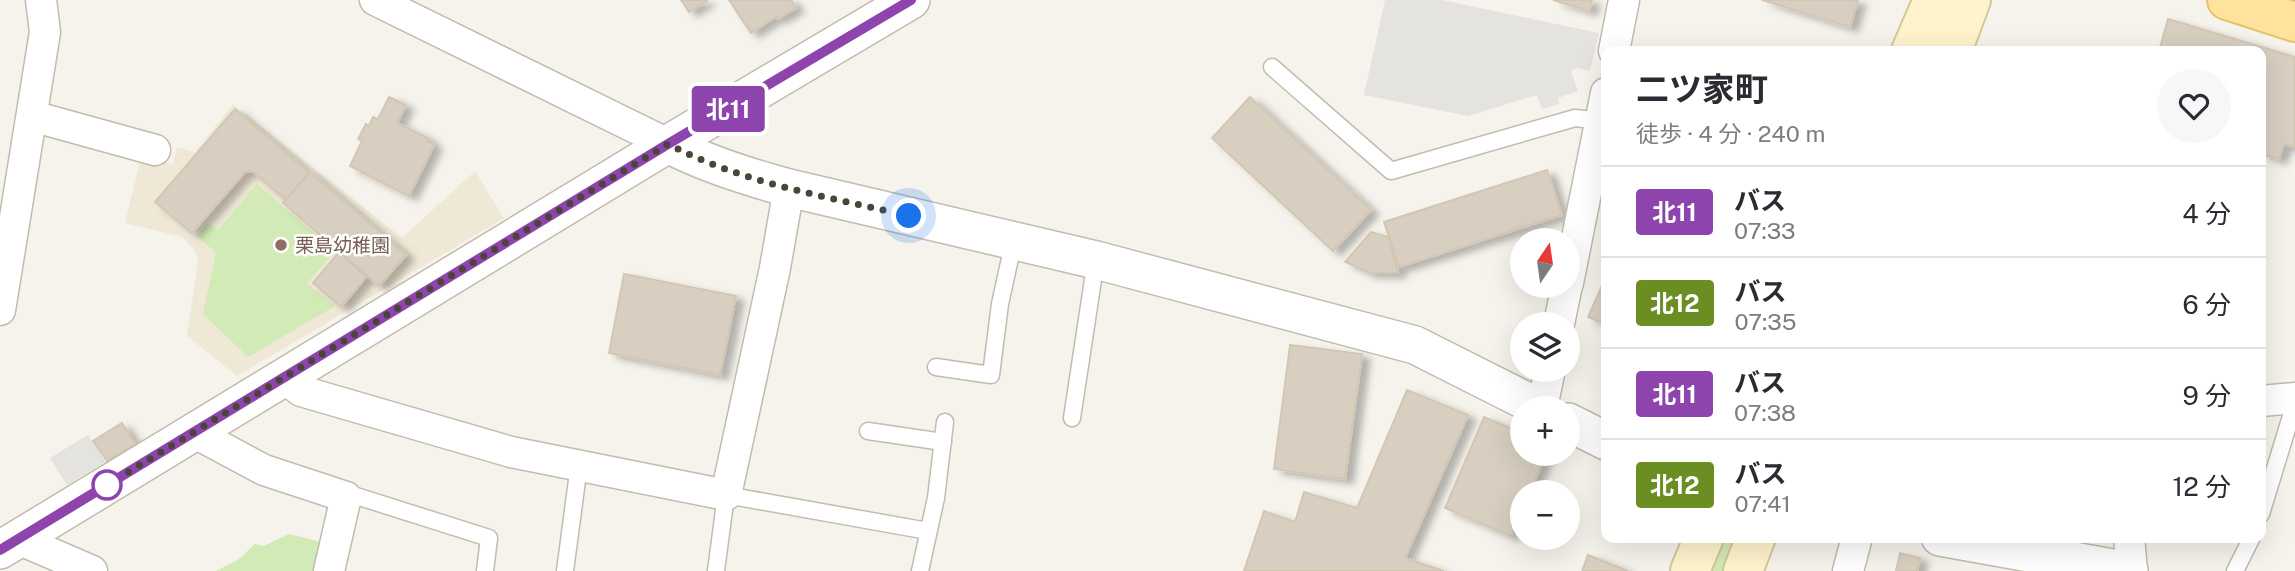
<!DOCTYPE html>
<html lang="ja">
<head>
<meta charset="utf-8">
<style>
	body { margin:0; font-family:"Public Sans","Noto Sans JP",sans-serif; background:#f7f7f7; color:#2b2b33; height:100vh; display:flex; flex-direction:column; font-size:26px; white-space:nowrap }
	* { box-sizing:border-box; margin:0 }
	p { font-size:23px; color:#7c7c81 }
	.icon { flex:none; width:38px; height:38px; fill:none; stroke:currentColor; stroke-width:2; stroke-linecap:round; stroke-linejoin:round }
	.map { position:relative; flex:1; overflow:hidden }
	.drawer { position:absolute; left:1601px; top:46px; width:665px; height:497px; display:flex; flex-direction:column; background:#fff; border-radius:14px; box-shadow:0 7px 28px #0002 }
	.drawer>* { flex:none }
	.badge { padding:0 14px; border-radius:5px; font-size:24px; line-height:46px }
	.needle { width:46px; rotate:13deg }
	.tools { position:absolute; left:1510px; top:228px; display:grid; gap:14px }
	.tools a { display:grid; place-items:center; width:70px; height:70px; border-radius:50%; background:#fff; box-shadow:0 7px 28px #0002; font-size:35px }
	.you { position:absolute; width:35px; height:35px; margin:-18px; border:5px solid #fff; border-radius:50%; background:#1a73e8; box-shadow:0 0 0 10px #1a73e833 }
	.map>.badge { position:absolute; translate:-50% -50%; box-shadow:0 0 0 4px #fff }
	.round { display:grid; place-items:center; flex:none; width:74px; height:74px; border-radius:37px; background:#f7f7f7 }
	.headline { display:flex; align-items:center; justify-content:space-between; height:119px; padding:0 35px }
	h1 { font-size:33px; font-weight:700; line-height:52px }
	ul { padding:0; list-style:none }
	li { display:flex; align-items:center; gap:21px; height:91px; padding:0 35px; border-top:2px solid #e1e1e2 }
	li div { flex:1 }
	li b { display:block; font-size:26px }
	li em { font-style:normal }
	li .badge { min-width:77px; font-weight:700; text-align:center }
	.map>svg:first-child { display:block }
	.education { fill:#efe8d6 }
	.green { fill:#d2eab5 }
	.parking { fill:#e5e3e0 }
	.building { fill:#d8cfc1; stroke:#d3c7b4; stroke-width:2; filter:url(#shadow) }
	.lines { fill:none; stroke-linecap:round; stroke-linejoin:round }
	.service-casing { stroke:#c2bbae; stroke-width:19 }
	.minor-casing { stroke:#c2bbae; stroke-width:33 }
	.tertiary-casing { stroke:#c2bbae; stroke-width:40 }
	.secondary-casing { stroke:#d6c79b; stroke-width:42 }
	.primary-casing { stroke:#e6c16a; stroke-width:42 }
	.service { stroke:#fff; stroke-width:16 }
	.minor { stroke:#fff; stroke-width:30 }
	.tertiary { stroke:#fff; stroke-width:37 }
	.secondary { stroke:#fff3cd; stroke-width:38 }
	.primary { stroke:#ffe39c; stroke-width:38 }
	.line-casing { stroke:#fff; stroke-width:16 }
	.line { stroke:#8e44ad; stroke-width:10 }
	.walk { stroke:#4b4439; stroke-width:7; stroke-dasharray:0 12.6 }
	.education-dot { fill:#8d6e63; stroke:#fff; stroke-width:2.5 }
	.stop-dot { fill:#fff; stroke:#8e44ad; stroke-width:3.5 }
	.labels { text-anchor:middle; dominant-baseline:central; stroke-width:5; stroke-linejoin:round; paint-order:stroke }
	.education-label { font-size:19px; fill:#785e54; stroke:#fff; text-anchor:start }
</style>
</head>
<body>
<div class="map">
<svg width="2295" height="571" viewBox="0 0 2295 571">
	<defs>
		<filter id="shadow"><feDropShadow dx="8" dy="4.5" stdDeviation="3.5" flood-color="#0004"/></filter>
	</defs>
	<rect width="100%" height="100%" fill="#f6f3ec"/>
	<polygon class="education" points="233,104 402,238 475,171 504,218 237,376 187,336 198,261 195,251 182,237 125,223 141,156 173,164 177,147 195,152"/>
	<g class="green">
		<polygon points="257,184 335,252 307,283 335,306 248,357 203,314 216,253 197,236 208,223 218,230"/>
		<polygon points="289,534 326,543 319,571 216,571 239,559 255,544 264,546"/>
		<polygon points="1720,537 1744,537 1730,571 1706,571"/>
	</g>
	<g class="parking">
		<polygon points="1385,0 1442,0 1599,33 1590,71 1577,68 1571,71 1578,91 1558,98 1559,104 1542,109 1537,95 1468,116 1364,95"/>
		<polygon points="88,435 105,462 67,485 50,458"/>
	</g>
	<g class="building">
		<polygon points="681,0 707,0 707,1 689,12"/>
		<polygon points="729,0 791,0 796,8 778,19 777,16 751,33"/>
		<polygon points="1553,0 1592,0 1589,11"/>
		<polygon points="1762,0 1858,0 1850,27"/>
		<polygon points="2168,19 2295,57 2295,147 2284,144 2279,159 2261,154 2261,51 2159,51"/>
		<polygon points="389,97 406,105 397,123 430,139 428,141 434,145 409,196 350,166 362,141 358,139 366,124 369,126 373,117 378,119"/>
		<polygon points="1250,97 1371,210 1333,251 1212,138"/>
		<polygon points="235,109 309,173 286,200 252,171 245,172 192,233 155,202"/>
		<polygon points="1547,170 1562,215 1399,267 1384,222"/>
		<polygon points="310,172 406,255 379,286 283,203"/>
		<polygon points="1371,232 1388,237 1398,273 1370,273 1345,262"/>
		<polygon points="339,252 366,277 341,307 313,283"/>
		<polygon points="624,274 736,296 720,375 609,353"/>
		<polygon points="1606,277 1606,325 1588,317"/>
		<polygon points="1290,345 1362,354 1345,479 1274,469"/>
		<polygon points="1407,390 1468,415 1405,558 1444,571 1244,571 1264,511 1295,522 1304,492 1357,508"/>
		<polygon points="1484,417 1522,433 1522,453 1546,453 1530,492 1522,492 1522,509 1511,536 1445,508"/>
		<polygon points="122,423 135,444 107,461 93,441"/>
		<polygon points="1900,553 1920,558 1917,571 1896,571"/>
		<polygon points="1588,555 1628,571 1582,571"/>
	</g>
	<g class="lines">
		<g class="service-casing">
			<g id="service">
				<polyline points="1272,67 1391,171 1575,118 1601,121"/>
				<polyline points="936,367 991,375 1000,304 1014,240"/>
				<polyline points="1072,418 1096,260"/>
				<polyline points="868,431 943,442"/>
				<polyline points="346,497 353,495 489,538 485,571"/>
				<polyline points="2261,514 2295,403"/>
				<polyline points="565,571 579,465"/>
				<polyline points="716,571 726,495 928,531"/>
				<polyline points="920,571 936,498 945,422"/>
				<polyline points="2235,571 2252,537"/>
			</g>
		</g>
		<g class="minor-casing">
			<g id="minor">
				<polyline points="375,0 668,144"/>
				<polyline points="1614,51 1624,0"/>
				<polyline points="32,116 155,150"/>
				<polyline points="1568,283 1606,93"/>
				<polyline points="0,310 45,32 41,0"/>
				<polyline points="1559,324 1567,285"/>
				<polyline points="284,378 301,391 511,452 726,495 775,268 789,188"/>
				<polyline points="2261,401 2295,398"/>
				<polyline points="1542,408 1550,369"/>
				<polyline points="193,432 264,470 346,497 329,571"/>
				<polyline points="2129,537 2132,571"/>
				<polyline points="18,539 92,571"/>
				<polyline points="1848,571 1857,537"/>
			</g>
		</g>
		<g class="tertiary-casing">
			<g id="tertiary">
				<path d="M668,144c38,20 80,33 121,44l307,72 319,85 125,63"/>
				<polyline points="1568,422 1606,441"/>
				<polyline points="1940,537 2129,571"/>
				<polyline points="0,550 668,144 911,0"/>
			</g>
		</g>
		<g class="secondary-casing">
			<g id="secondary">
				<polyline points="1911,51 1933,0"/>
				<polyline points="1952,51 1971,0"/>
				<polyline points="1690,571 1704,537"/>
				<polyline points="1743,571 1756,537"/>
			</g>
		</g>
		<g class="primary-casing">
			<polyline id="primary" points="2227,0 2295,22"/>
		</g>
		<use href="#service" class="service"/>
		<use href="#minor" class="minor"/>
		<use href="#tertiary" class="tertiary"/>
		<use href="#secondary" class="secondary"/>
		<use href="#primary" class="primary"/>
	</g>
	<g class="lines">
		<g class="line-casing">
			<polyline id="line" points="0,550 668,144 911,0"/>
		</g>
		<use href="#line" class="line"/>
		<path class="walk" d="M107,485l561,-341c74,39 160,53 241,72"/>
	</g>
	<circle class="education-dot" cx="281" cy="245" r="7"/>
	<circle class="stop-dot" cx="107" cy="485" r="14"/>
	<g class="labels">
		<g class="education-label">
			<text x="295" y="245">栗島幼稚園</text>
		</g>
	</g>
</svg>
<div class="tools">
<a><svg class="needle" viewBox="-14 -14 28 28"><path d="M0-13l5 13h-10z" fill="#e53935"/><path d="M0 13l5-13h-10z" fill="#7c7c81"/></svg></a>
<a><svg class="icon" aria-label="layers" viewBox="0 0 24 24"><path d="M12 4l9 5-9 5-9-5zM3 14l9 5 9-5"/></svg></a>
<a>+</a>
<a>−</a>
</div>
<div class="you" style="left:909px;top:216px"></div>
<b class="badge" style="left:728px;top:109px;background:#8e44ad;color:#fff">北11</b>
<section class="drawer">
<div class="headline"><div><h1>二ツ家町</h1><p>徒歩 · 4 分 · 240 m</p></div><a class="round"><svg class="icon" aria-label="heart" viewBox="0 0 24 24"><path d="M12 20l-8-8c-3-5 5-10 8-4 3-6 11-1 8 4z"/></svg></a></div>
<ul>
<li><span class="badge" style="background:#8e44ad;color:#fff">北11</span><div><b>バス</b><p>07:33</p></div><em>4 分</em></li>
<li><span class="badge" style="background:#6b8e23;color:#fff">北12</span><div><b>バス</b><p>07:35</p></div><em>6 分</em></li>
<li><span class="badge" style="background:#8e44ad;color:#fff">北11</span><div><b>バス</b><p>07:38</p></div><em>9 分</em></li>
<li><span class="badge" style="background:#6b8e23;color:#fff">北12</span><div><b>バス</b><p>07:41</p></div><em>12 分</em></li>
</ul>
</section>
</div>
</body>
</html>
